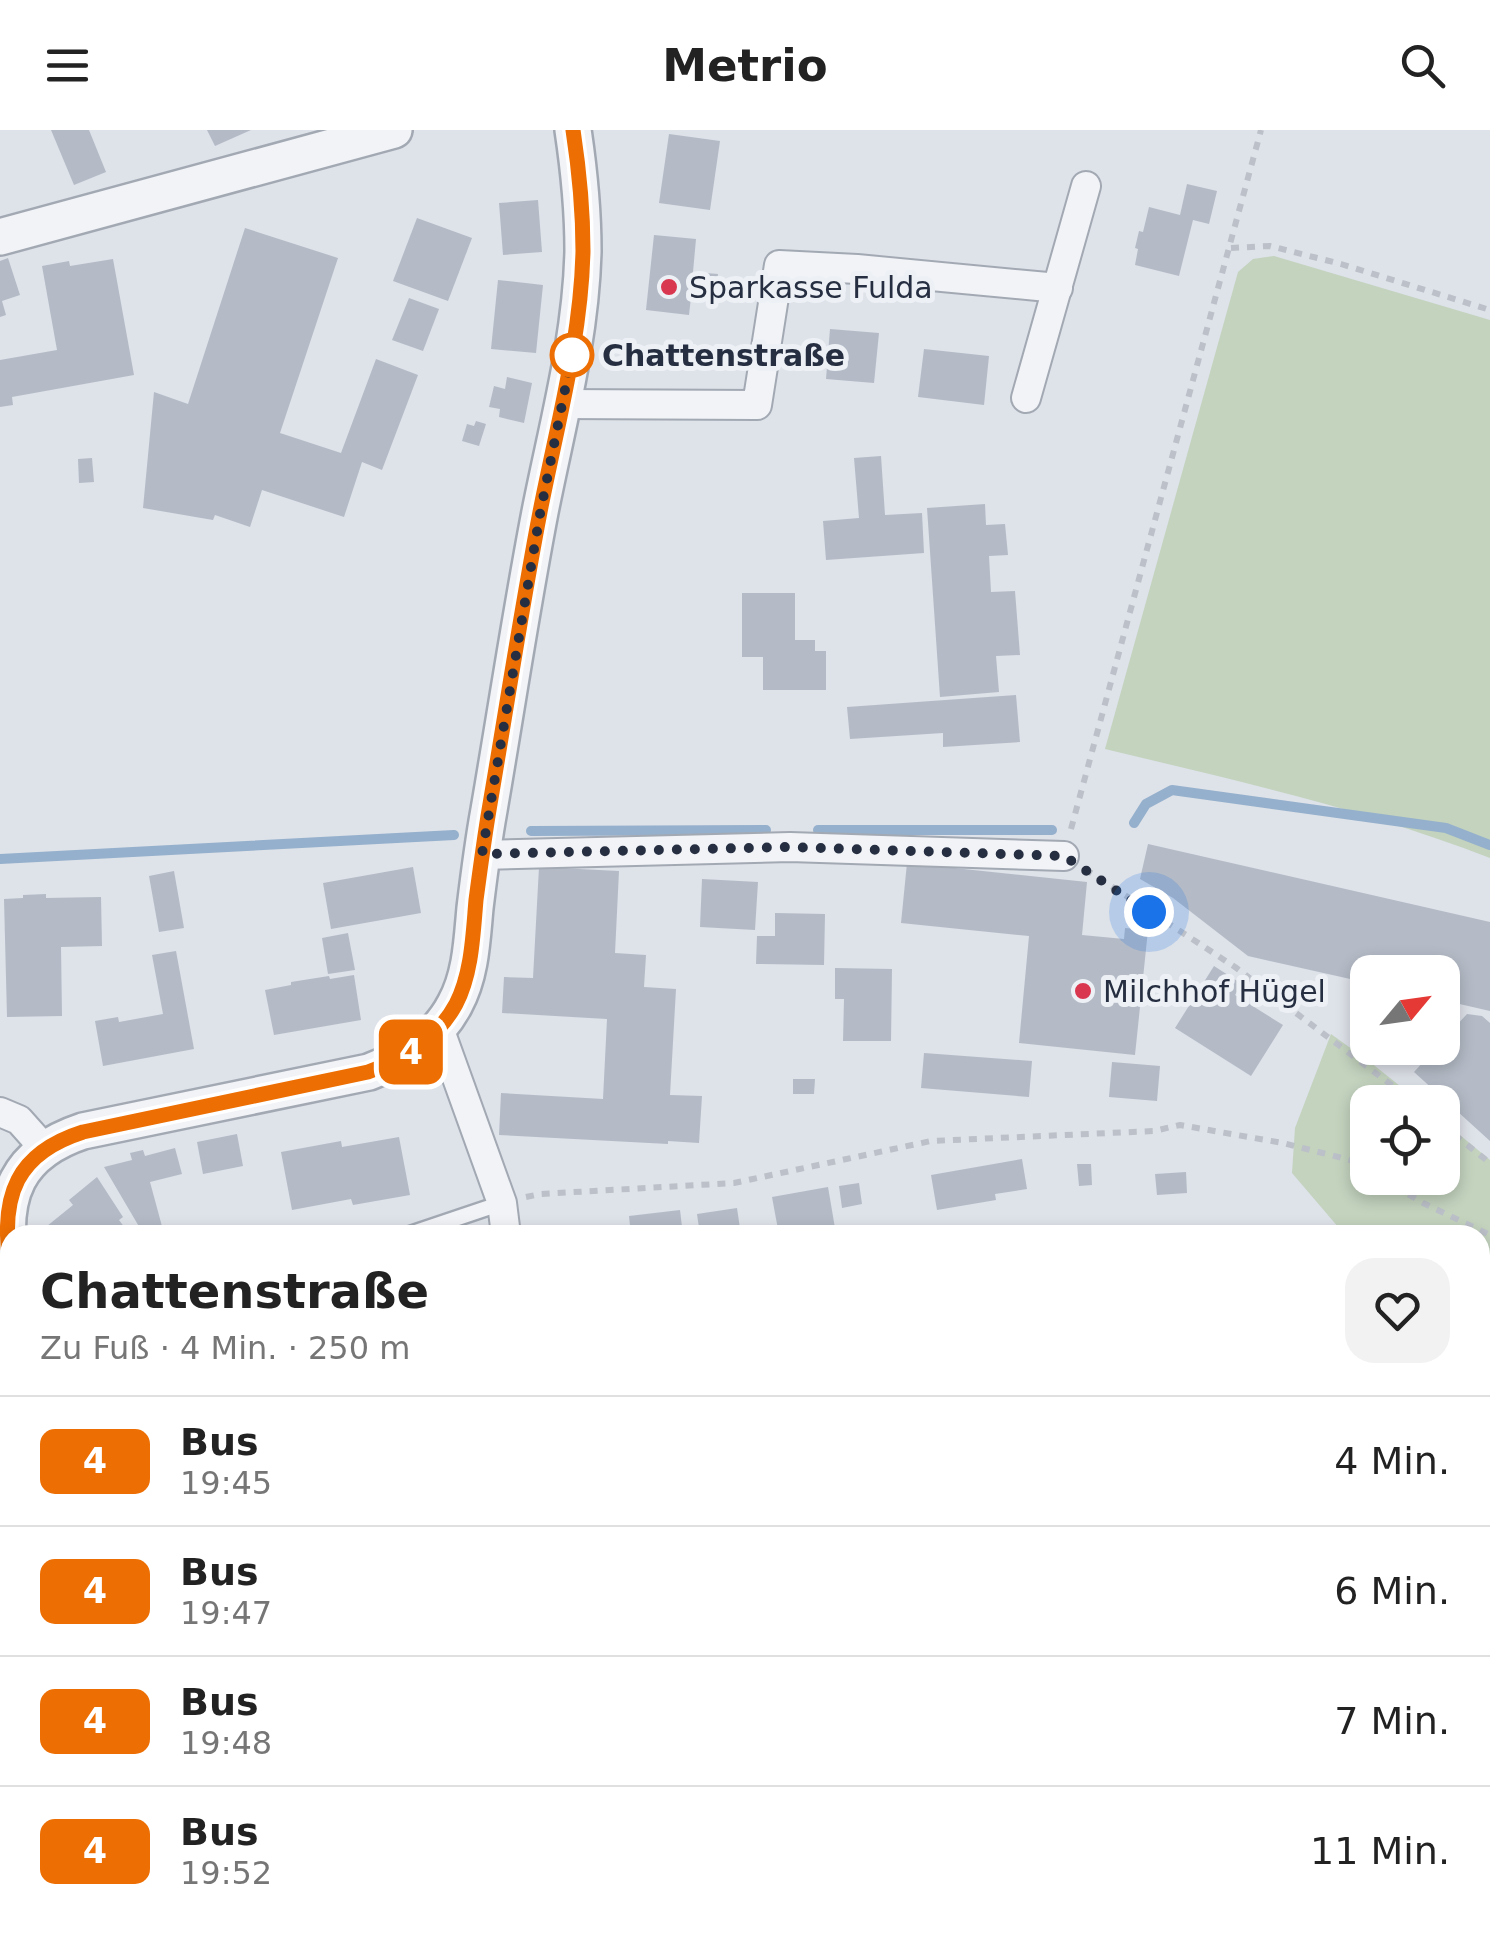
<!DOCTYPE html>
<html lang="de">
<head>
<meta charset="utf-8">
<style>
	body { margin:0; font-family:"DejaVu Sans",sans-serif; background:#f2f2f2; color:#222; height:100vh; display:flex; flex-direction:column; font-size:38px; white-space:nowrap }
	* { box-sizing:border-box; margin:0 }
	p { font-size:32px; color:#767676 }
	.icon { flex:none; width:55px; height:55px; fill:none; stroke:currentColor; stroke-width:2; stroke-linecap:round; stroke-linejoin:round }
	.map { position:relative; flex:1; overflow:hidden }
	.details { position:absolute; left:0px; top:1095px; width:1490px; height:712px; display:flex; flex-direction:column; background:#fff; border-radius:30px 30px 0 0; box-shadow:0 5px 15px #0003 }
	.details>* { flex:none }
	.badge { padding:0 20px; border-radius:15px; font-size:35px; line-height:65px }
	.needle { width:65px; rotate:61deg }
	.buttons { position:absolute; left:1350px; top:825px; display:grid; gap:20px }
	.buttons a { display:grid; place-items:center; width:110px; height:110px; border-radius:20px; background:#fff; box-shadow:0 5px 15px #0003; font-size:50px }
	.you { position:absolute; width:50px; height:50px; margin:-25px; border:8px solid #fff; border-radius:50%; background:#1a73e8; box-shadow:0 0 0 15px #1a73e833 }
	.map>.badge { position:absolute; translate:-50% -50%; box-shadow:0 0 0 5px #fff }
	.round { display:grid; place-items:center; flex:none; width:105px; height:105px; border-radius:30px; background:#f2f2f2 }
	.headline { display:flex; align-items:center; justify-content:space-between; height:170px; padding:0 40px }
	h1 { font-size:48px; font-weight:700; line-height:75px }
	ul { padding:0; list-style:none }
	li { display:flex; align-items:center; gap:30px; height:130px; padding:0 40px; border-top:2px solid #e0e0e0 }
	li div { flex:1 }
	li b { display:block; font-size:38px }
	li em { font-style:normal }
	li .badge { min-width:110px; font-weight:700; text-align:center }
	header { display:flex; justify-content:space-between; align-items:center; height:130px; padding:0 40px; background:#fff; font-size:45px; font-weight:700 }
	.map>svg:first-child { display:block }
	.green { fill:#c3d3be }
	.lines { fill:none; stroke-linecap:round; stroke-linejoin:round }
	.stream { stroke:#95b0cc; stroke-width:10 }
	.building { fill:#b4bbc6 }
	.service-casing { stroke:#a3a9b3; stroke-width:19 }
	.minor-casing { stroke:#a3a9b3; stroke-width:32 }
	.tertiary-casing { stroke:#a3a9b3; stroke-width:40 }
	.path { stroke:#bcc0c8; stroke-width:6; stroke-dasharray:8 8; stroke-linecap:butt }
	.service { stroke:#f1f3f7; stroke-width:14 }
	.minor { stroke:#f1f3f7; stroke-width:28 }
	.tertiary { stroke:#f1f3f7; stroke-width:35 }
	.line-casing { stroke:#fff; stroke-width:22 }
	.line { stroke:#ed6f03; stroke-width:15 }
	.walk { stroke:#262f41; stroke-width:10; stroke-dasharray:0 18 }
	.poi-dot { fill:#d93750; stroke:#edf1f6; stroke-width:4 }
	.stop-dot { fill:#fff; stroke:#ed6f03; stroke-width:5 }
	.labels { text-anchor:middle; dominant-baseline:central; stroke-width:10; stroke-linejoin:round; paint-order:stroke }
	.poi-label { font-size:30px; fill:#262f41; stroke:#edf1f6; text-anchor:start }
	.stop-label { font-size:30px; font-weight:bold; fill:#262f41; stroke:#edf1f6; text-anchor:start }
</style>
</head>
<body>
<header><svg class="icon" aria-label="menu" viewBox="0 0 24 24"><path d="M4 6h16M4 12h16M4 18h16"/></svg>Metrio<svg class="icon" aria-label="search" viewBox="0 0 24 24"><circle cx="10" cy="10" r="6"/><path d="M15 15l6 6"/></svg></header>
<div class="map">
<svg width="1490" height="1806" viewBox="0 0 1490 1806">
	<rect width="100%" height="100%" fill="#dee2e9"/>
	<g class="green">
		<path d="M1274,126l216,64v538c-125,-49 -256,-78 -385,-109l133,-477 15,-13z"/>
		<polygon points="1331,904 1370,932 1420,972 1368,972 1368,1048 1442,1048 1443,991 1490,1030 1490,1283 1480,1271 1480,1105 1345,1105 1292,1043 1295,998"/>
	</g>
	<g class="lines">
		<g class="stream">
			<polyline points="1134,693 1146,674 1172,660 1446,698 1490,715"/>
			<polyline points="818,700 1052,700"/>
			<polyline points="531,701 766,700"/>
			<polyline points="0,729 454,705"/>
		</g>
	</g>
	<g class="building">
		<polygon points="51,0 89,0 106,42 74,55"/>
		<polygon points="207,0 251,0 215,16"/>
		<polygon points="669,4 720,11 710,80 659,73"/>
		<polygon points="1187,54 1217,61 1209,94 1193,90 1179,146 1135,135 1138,119 1135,118 1139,101 1143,102 1149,77 1180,85"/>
		<polygon points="538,70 542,122 503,125 499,73"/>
		<polygon points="417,88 472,108 448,171 393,151"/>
		<polygon points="245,98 338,128 280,303 341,323 376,229 418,245 382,340 362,332 344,387 262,360 250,397 215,385 213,390 143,378 154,262 188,274"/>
		<polygon points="654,105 696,109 693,142 718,144 716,161 692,158 689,185 646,180"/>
		<polygon points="8,128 20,165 2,171 6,185 0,187 0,131"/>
		<polygon points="113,129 134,245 12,267 13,275 0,277 0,230 57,220 42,136 69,131 70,136"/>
		<polygon points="498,150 543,155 536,223 491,219"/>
		<polygon points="409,168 439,179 423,221 392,210"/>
		<polygon points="830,199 879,203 874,253 826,249"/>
		<polygon points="924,219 989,226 984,275 918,267"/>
		<polygon points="507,247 532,253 524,293 499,287 500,279 489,277 494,256 505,259"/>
		<polygon points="476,291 486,294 479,316 462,311 467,294 474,296"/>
		<polygon points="881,326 885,385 922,383 924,423 826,430 823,391 859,388 854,328"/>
		<polygon points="92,328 94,352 79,353 78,329"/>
		<polygon points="985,374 986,395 1005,394 1008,425 989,426 991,462 1015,461 1020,525 996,526 999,562 940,567 927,378"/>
		<polygon points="742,463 795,463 795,510 815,510 815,521 826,521 826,560 763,560 763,527 742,527"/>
		<polygon points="1016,565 1020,612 943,617 943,603 850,609 847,577"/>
		<polygon points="1148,714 1490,792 1490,881 1442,870 1442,842 1368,842 1368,853 1248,826 1173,768 1140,749"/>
		<polygon points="907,733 1087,752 1082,805 1124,809 1125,798 1148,800 1135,925 1019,913 1029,806 901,793"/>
		<polygon points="413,737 421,783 331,799 323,753"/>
		<polygon points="539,737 619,741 615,823 646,825 644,857 676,859 670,965 702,966 699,1013 668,1011 668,1014 499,1005 501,963 603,969 607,889 502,883 504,847 533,848"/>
		<polygon points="174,741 184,798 159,802 149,746"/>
		<polygon points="702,749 758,752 755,800 700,797"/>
		<polygon points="46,764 46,768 101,767 102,816 61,817 62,886 7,887 4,769 23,768 23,765"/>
		<polygon points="775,783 825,784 824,835 756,834 757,806 775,806"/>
		<polygon points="348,803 355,840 328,844 322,808"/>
		<polygon points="176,821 194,919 103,936 95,891 118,887 119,892 163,884 152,825"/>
		<polygon points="1214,836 1242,854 1235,865 1283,895 1251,946 1175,898"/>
		<polygon points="835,838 892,839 891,911 843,911 844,869 835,869"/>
		<polygon points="354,845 361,890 274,905 265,860 291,855 291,852 329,846 330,849"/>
		<polygon points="1467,884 1482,886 1490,893 1490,1011 1414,942 1436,918 1442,918 1442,911"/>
		<polygon points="924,923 1032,931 1029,967 921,958"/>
		<polygon points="1112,932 1160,936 1157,971 1109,967"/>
		<polygon points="793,949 815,949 814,964 793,964"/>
		<polygon points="237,1004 243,1036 203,1044 197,1012"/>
		<polygon points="399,1007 410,1065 353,1075 351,1069 292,1080 281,1022 341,1011 342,1017"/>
		<polygon points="175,1018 182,1044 150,1052 163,1100 144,1105 104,1037 132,1030 130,1023 143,1020 145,1026"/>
		<polygon points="1022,1029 1027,1059 995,1064 996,1070 937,1080 931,1045"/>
		<polygon points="1077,1034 1091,1034 1092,1055 1079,1056"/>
		<polygon points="1186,1042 1187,1063 1157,1065 1155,1044"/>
		<polygon points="97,1047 123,1087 119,1090 125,1098 115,1105 36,1105 73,1075 69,1070"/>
		<polygon points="859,1053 862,1074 842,1078 839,1056"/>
		<polygon points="828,1057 835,1098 793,1105 779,1105 772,1067"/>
		<polygon points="737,1078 741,1105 700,1105 697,1084"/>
		<polygon points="680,1080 683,1105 631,1105 629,1086"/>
		<polygon points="617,1098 618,1105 579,1105 579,1103"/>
		<polygon points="10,1221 10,1261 0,1251 0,1231"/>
		<polygon points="0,1304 10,1320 10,1331 0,1337"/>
		<polygon points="10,1467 10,1511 8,1512 0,1469"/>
		<polygon points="1490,1550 1490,1584 1480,1584 1480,1551"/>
		<polygon points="1480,1654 1483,1654 1488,1744 1480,1745"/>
		<polygon points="158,1798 198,1798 200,1806 142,1806 141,1801"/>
		<polygon points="386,1798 443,1798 443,1799 410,1806 388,1806"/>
		<polygon points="1259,1798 1305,1798 1306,1806 1259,1806"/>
	</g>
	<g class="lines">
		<g class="service-casing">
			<g id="service">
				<polyline points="407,1105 502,1073"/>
				<polyline points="1004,1798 1005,1806"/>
			</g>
		</g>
		<g class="minor-casing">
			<g id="minor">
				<polyline points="1026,268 1086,56"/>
				<polyline points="563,274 757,275 779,135 857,139 1058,158"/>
				<polyline points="481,725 790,717 1064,726"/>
				<polyline points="439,898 502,1073 506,1105"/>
				<polyline points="0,982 19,990 44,1018"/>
				<polyline points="1480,1495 1490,1495"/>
				<polyline points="1,1534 10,1591"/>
				<polyline points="41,1798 42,1806"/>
				<polyline points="1361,1798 1361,1806"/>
			</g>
		</g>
		<g class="tertiary-casing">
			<g id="tertiary">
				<polyline points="0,107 394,0"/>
				<path d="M10,1133c-10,-68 7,-110 73,-132l286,-59c36,-14 68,-33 86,-68 16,-29 17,-64 20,-96 4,-33 8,-65 14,-98 17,-99 32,-199 51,-298 17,-86 41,-173 43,-261 0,-40 -4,-81 -10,-121"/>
				<polyline points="482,1798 483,1806"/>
			</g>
		</g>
		<g class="path">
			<polyline points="1231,118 1270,116 1341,134 1490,180"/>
			<polyline points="1071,699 1261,0"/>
			<polyline points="1085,739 1235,837 1414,972"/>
			<polyline points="1442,995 1490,1033"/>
			<polyline points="1381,1048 1423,1073 1490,1105"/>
			<polyline points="526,1067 540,1064 734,1053 931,1011 1154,1001 1180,995 1283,1013 1354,1031 1368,1039"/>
			<polyline points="631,1806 647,1798"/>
		</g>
		<use href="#service" class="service"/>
		<use href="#minor" class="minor"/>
		<use href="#tertiary" class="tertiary"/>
	</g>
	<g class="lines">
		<g class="line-casing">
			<path id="line" d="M10,1133c-10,-68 7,-110 73,-131l285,-60c37,-13 69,-33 88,-68 16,-31 17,-70 20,-104 4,-30 8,-60 13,-90 17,-99 32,-199 51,-298 17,-87 41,-173 43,-261 0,-40 -4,-82 -10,-121"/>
		</g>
		<use href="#line" class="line"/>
		<polyline class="walk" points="572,225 540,384 482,724 790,717 1064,726 1149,782"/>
	</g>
	<g class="poi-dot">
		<circle cx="669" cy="157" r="10"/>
		<circle cx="1083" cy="861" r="10"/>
	</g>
	<circle class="stop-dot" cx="572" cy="225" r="20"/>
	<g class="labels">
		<g class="poi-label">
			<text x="689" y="157">Sparkasse Fulda</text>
			<text x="1103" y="861">Milchhof Hügel</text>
		</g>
		<g class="stop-label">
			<text x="602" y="225">Chattenstraße</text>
		</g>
	</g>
</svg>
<div class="buttons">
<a><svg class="needle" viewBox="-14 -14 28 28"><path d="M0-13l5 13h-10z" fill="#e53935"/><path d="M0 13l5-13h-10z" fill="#767676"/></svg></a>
<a><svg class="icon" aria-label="locate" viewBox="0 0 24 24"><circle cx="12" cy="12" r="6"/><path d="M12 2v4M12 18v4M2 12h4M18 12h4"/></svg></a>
</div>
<div class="you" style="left:1149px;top:782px"></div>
<b class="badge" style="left:411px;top:922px;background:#ed6f03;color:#fff">4</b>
<section class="details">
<div class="headline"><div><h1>Chattenstraße</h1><p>Zu Fuß · 4 Min. · 250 m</p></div><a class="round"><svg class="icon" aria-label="heart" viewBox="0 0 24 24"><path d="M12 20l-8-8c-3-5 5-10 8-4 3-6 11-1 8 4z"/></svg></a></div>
<ul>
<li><span class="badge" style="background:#ed6f03;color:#fff">4</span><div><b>Bus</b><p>19:45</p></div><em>4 Min.</em></li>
<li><span class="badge" style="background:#ed6f03;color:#fff">4</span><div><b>Bus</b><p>19:47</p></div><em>6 Min.</em></li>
<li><span class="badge" style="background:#ed6f03;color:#fff">4</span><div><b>Bus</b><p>19:48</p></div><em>7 Min.</em></li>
<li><span class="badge" style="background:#ed6f03;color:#fff">4</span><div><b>Bus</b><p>19:52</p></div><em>11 Min.</em></li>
</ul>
</section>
</div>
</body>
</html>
